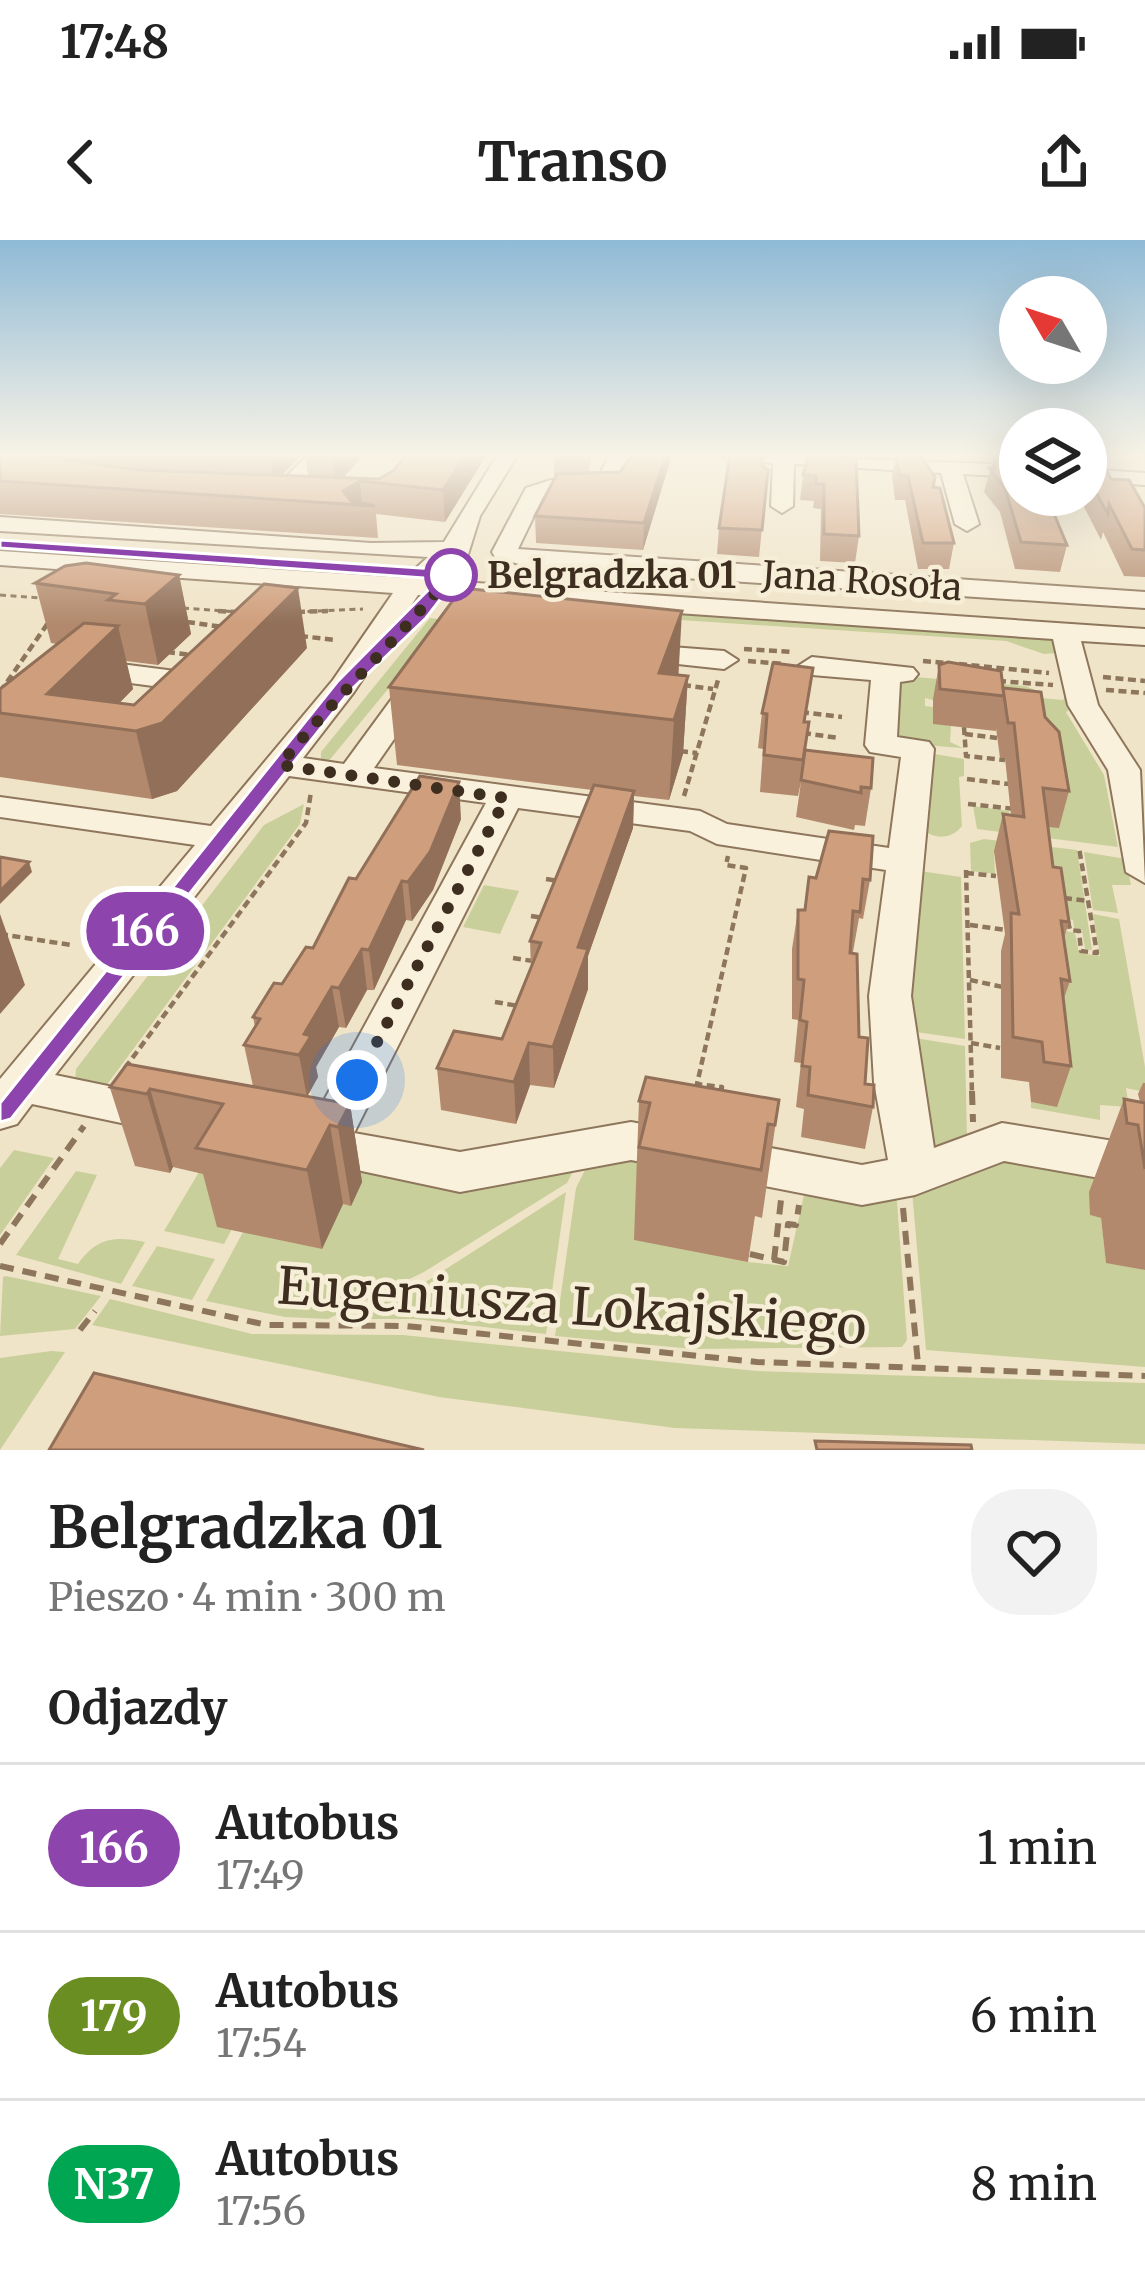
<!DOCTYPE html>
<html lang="pl">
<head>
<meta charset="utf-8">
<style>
	body { margin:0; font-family:Merriweather,serif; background:#f2f2f2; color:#222; height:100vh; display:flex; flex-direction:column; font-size:45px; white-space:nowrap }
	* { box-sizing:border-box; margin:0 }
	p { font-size:39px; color:#767676 }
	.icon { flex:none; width:66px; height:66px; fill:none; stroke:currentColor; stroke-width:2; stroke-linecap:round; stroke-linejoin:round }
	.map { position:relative; height:1210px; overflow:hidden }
	.details { display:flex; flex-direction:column; background:#fff; flex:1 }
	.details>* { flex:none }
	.badge { padding:0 24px; border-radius:39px; font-size:42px; line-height:78px }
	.needle { width:78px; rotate:309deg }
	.tools { position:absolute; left:999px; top:36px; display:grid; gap:24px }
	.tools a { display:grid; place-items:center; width:108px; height:108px; border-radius:50%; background:#fff; box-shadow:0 12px 48px #0002; font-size:60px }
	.you { position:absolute; width:60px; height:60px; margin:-30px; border:9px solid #fff; border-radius:50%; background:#1a73e8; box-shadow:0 0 0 18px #1a73e833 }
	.map>.badge { position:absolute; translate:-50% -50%; box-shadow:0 0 0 6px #fff }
	h2 { padding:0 48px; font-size:45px; line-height:108px }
	.round { display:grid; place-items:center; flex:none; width:126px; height:126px; border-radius:48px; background:#f2f2f2 }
	.summary { display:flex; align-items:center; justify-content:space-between; height:204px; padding:0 48px }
	h1 { font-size:57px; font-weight:700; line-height:90px }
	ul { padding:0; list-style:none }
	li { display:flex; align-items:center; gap:36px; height:168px; padding:0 48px; border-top:3px solid #e0e0e0 }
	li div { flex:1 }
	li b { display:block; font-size:45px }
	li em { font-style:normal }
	li .badge { min-width:132px; font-weight:700; text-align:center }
	.status { display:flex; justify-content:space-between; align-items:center; height:84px; padding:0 60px; background:#fff; direction:ltr }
	.status svg { height:33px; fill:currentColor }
	header { display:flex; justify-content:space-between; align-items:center; height:156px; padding:0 48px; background:#fff; font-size:54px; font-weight:700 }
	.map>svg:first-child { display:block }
	.green { fill:#c9cf9b }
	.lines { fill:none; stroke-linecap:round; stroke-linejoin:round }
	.minor-casing { stroke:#8d765c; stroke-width:4 }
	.path-far2 { stroke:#8d765c; stroke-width:3; stroke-dasharray:6 4.5; stroke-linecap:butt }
	.path-far1 { stroke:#8d765c; stroke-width:4.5; stroke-dasharray:8 4.5; stroke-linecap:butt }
	.path { stroke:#8d765c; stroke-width:6; stroke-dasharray:14 9; stroke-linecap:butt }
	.minor { fill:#faf1dc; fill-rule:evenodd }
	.wall { fill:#b2896c }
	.shaded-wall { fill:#916f58 }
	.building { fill:#cf9f7d; stroke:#916f58; stroke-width:3 }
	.line { fill:#8e44ad; stroke:#fff; stroke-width:3 }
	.walk { stroke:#3d2e20; stroke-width:12; stroke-dasharray:0 21.6 }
	.stop-dot { fill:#fff; stroke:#8e44ad; stroke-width:6 }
	.labels { text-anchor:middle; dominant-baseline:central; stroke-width:9; stroke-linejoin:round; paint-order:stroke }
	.far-stop-label { font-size:36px; font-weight:bold; fill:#3d2e20; stroke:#f7eed8; text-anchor:start }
	.far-street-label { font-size:36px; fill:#3d2e20; stroke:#f7eed8 }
	.near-street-label { font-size:51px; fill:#3d2e20; stroke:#f7eed8 }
</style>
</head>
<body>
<div class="status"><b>17:48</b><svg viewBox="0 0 49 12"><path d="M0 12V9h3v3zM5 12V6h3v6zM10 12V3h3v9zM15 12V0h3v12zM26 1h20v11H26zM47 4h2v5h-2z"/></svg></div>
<header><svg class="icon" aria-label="back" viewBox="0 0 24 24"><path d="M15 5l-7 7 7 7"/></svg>Transo<svg class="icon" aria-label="share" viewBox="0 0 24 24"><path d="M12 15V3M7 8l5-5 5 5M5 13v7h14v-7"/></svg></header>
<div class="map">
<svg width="1145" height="1210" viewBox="0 0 1145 1210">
	<rect width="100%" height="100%" fill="#f0e4c8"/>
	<g class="green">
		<polygon points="656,370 1042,396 1052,400 1057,413 1044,414 1006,401 665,379"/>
		<polygon points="430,378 445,380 327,523 321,520 321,512"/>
		<polygon points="891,435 1025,446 1038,451 1040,458 1063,460 1067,453 1071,469 1066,472 1104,535 1118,607 977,589 973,566 1009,571 1011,582 1032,486 925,458 925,466 933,467 933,483 951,486 950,502 963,508 894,503"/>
		<path d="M929,513l35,6v17l-5,1 3,49c-10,13 -26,14 -39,4z"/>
		<polygon points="304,564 300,584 103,850 75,842 76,829 264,585"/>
		<polygon points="984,599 1077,610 1092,710 1085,709 1082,690 1074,688 1073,680 1059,677 994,611 995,634 971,631 970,603"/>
		<polygon points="1084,612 1126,619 1131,645 1112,645 1118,673 1093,670"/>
		<polygon points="920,631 961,637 965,799 902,790"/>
		<polygon points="484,645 519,651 500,694 463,687"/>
		<polygon points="1093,674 1119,679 1145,827 1145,852 1126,848 1129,867 1100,865 1100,880 1031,868 1031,862 1056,866 1050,720 1066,682 1066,691 1075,693 1079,713 1100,716"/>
		<polygon points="902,796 965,806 967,899 931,909"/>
		<polygon points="14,910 54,918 0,995 0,928"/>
		<polygon points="638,911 748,1022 788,1026 807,942 891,952 897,961 907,1100 902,1107 693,1109 555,1096 576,948 591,918"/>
		<polygon points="1001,916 1145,935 1091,975 1101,978 1106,1022 1145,1030 1145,1127 926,1110 912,951"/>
		<polygon points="325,919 579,920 567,943 424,1032 328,1079 285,1077 206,1061 243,992 322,1009 343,964 351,965"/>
		<path d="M76,931l21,4 -39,84 20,5c19,-27 37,-28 67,-22l-24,42 -105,-29z"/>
		<polygon points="199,932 233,939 232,989 224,1004 164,991"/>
		<polygon points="566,952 546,1094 415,1079 349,1079 424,1043"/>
		<polygon points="157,1006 215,1019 192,1060 132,1046"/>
		<polygon points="3,1037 6,1036 101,1056 75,1089 0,1096"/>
		<polygon points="110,1059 252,1094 403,1095 757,1131 1145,1143 1145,1204 675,1188 439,1157 92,1085"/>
		<polygon points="51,1111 65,1112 0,1210 0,1118"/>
	</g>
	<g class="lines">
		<g class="minor-casing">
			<g id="minor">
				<polygon points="309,214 331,214 292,257 276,257 276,247"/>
				<path d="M498,214h20l-38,62 -15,48 -12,7 -9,-2 -12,11 713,49v16l-64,-4 17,64 42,65 5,113 -19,-11 -18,-102 -40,-65 -15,-66 -635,-44 -64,97 -51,66 41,6 66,-90 10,-3 15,9 -61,88 326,43 27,13 162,24 12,-91 -31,-5 -5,-7 6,-65 -59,-5 -14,-9 14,-9 101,11 5,6 -5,6 -13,2 -3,55 32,5 5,7 -23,247 23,152 68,-25 143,23v40l-141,-25 -89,34 -53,10 -231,-45 -171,32 -164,-35 -7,-13 7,-13 14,-5 176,-323 -197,-27 -234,299 121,25 6,13 -6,13 -17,5 -127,-27 -15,20 -17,5v-50l195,-234 -195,-28v-20l211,29 122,-146 60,-87 -393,-28v-14l405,27 23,-21 -428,-26v-14l371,26 73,-1zM518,568l172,23 27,13 169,26 -17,126 5,86 14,78 -26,5 -231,-43 -171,30 -106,-19z"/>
				<polygon points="610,214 630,214 614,249 543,257 518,309 1145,352 1145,368 532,328 495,317 492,312 526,248 551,240 598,238"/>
				<polygon points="720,214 1020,225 1020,237 963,234 979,284 967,291 955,284 941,233 794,224 793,266 782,273 771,266 773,223 730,220"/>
				<polygon points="1086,229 1145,233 1145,245 1086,241"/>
				<polygon points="632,404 724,411 738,420 724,429 622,418 618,412"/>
				<polygon points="97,421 191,433 206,442 191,451 100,439 81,446 66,437"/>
			</g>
		</g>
		<g class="path-far2">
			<polyline points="0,355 40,358"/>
			<polyline points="183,368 238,372"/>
			<polyline points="297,372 363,369"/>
		</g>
		<g class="path-far1">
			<polyline points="218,371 238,372"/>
			<polyline points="297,372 328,371"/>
			<polyline points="187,382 223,387"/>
			<polyline points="300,396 336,400"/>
			<polyline points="744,409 792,412"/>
			<polyline points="167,412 192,415"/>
			<polyline points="748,421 784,424"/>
			<polyline points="923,421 948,423"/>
			<polyline points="959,424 1049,433"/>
			<polyline points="1103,437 1145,441"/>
			<polyline points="998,441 1053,445"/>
			<polyline points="683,445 713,449"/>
			<polyline points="1106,450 1145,453"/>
			<polyline points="0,452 48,383"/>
			<polyline points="801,472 842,477"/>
			<polyline points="964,487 966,516 1005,520"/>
			<polyline points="803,493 839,498"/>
			<polyline points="965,494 997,498"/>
			<polyline points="680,511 697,513"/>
			<polyline points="967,539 1009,544"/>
			<polyline points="684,556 718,440"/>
			<polyline points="968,564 1016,569"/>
			<polyline points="966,630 972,854"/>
			<polyline points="966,633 996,636"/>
			<polyline points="546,639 558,641"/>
			<polyline points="1064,658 1088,661"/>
			<polyline points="531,676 543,678"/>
			<polyline points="1068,681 1070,690 1079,691 1081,711 1097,713 1079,608"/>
			<polyline points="970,685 1006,690"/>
			<polyline points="0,694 71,705"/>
			<polyline points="513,718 533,721"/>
			<polyline points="970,740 1003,747"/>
			<polyline points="495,762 519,766"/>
			<polyline points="971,803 1000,808"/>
			<polyline points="125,828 306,583 311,552"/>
			<polyline points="721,852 722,847 697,844 746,628 726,625 728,616"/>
		</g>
		<g class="path">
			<polyline points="972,851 973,882"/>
			<polyline points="903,968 918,1124"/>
			<polyline points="0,1004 84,886"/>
			<polyline points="750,1014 784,1022 788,984 796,985 799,965"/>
			<polyline points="774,1020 781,960"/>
			<polyline points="0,1026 267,1085 406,1086 757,1122 1145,1136"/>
			<polyline points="80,1090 95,1071"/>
		</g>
		<use href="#minor" class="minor"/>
	</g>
	<g class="wall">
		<polygon points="0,214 303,214 282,235 308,236 305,214 365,214 343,238 379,239 393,231 406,215 388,214 487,214 445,282 376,274 378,298 0,274"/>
		<polygon points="554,214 592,214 588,233 620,232 633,214 671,214 670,221 643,310 536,303 535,276 556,235 554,235"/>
		<polygon points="765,214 764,227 768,230 759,317 717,314 719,288"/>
		<polygon points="809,214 859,296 855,323 820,321 821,269 813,268 814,261 800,260 803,235"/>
		<polygon points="896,214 933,247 954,303 949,329 918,329 905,260 895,260 892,235"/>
		<polygon points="994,216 1018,230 1039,268 1067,305 1060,332 1015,329 1000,272 984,252"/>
		<polygon points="1086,221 1111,239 1145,268 1145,337 1124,336 1103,292 1101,300 1078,255 1086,255"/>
		<polygon points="179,335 191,394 158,425 126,421 133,449 119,463 134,465 307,408 177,551 152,559 0,537 0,473 57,404 51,403 35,343"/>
		<polygon points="939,425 1003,450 1045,477 1069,551 1059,588 1048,587 1053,627 1069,682 1064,698 1070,741 1063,761 1071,826 1057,867 1031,862 1029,842 1001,838 1001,711 1005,694 994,611 1003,574 1011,575 1005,518 1000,518 996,488 996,491 933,484 933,459"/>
		<polygon points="679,435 688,436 683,514 669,560 634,556 633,588 588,716 588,749 554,848 530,845 516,884 441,870 437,828 502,799 531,728 530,701 592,550 397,525 389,447"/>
		<polygon points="762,473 805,482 806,510 871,548 865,586 855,585 854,590 796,577 801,542 798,556 760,552 763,509 758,508"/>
		<polygon points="461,579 433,650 412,681 406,680 374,750 367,750 346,788 339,787 316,827 318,837 307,856 350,864 362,942 351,966 343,964 322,1009 217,987 203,934 173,927 170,933 135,926 110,848 253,846 244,805 255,787 253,777 313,708 356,639"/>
		<polygon points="809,637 870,640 863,679 859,678 853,712 850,712 865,844 873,867 865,909 801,897 804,869 796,867 801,823 794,822 798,780 792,779 792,709 798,670 804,670"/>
		<polygon points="1143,843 1145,843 1145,1030 1106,1023 1101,978 1090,975 1089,952 1124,859 1140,862 1138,854"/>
		<polygon points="779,860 762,978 755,976 748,1022 634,1000 639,861"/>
	</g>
	<g class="shaded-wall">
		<polygon points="270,214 303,214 274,243"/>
		<polygon points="332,214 365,214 335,246"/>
		<polygon points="466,214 487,214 445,282 443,250"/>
		<polygon points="666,214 671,214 670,221 643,310 644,283"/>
		<polygon points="360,241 362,265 344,264 343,251"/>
		<polygon points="179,335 191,394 158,425 145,364"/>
		<polygon points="298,348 307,408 177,551 152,559 136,491"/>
		<polygon points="682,371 678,443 659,433"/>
		<polygon points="118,386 133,449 97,486 47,454"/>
		<polygon points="688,436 683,514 669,560 674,480"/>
		<polygon points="459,542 461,579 433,650 412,681 408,642"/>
		<polygon points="634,551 633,588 588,716 588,749 554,848 553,807 578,707"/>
		<polygon points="29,622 32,632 0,664 0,651"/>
		<polygon points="402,641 406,680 374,750 369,710"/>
		<polygon points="0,674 25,745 0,774"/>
		<polygon points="362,709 367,750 346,788 339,748"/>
		<polygon points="332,747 339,787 316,827 318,837 307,857 299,815 304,794"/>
		<polygon points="529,803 530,845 516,884 514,842"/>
		<polygon points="150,849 173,927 170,933 147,854"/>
		<polygon points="350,864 362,942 351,966 338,887"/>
		<polygon points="330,885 343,964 322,1009 307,930"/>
	</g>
	<g class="building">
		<polygon points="0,214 26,214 138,230 379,239 393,231 407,214 466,214 443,250 360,241 343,251 351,261 375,266 0,241"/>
		<polygon points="633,214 666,214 644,283 535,276 557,234 620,232"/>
		<polygon points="730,214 763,214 760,224 768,230 762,290 719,288"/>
		<polygon points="809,214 840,214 840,217 856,218 859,296 824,294 824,244 816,244 816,236 803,235"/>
		<polygon points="896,214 919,214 935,237 933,247 940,248 954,303 923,303 908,236 899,235"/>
		<polygon points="994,216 1013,217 1018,230 1020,230 1020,255 1034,255 1039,268 1052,269 1067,305 1021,302 1005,248 989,228 995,228"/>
		<polygon points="1086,221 1102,222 1111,239 1129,240 1145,268 1145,310 1132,309 1109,264 1108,274 1086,235"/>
		<polygon points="86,323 179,335 145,364 108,360 116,354 35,343 65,326"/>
		<polygon points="264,344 298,348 162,483 136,491 0,473 0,449 84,383 118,386 47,454 134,465"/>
		<polygon points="462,348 682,371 659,433 688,436 674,480 389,447"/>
		<polygon points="948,422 1001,431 1004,456 940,449 939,425"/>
		<polygon points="773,423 813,428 804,482 809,482 803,520 764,515 767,474 762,473"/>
		<polygon points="1003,448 1041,452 1045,477 1059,492 1069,551 1043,548 1053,627 1061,628 1069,682 1061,681 1070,741 1061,739 1071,826 1044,822 1042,802 1013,797 1011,673 1019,674 1003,574 1024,577 1014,483 1008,483"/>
		<polygon points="805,510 873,518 871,548 861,547 861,553 801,540"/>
		<polygon points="420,536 459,542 430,612 408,642 402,641 369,710 362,709 339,748 332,747 304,794 311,796 299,815 244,805 260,779 253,777 274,743 282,744 306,707 313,708 349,638 356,639"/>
		<polygon points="594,545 634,551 578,707 588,709 553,807 529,803 514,842 437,828 454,791 502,799 541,703 530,701"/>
		<polygon points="829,591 873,596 870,640 863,639 860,672 853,671 850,713 857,714 859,797 868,798 865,844 874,845 873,867 808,855 810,827 802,826 807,782 800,780 804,740 798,739 798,670 805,670 809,637 816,638"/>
		<polygon points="0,617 29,622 0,651"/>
		<polygon points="127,824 350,864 338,887 330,885 307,930 196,908 223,864 150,849 147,854 110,847"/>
		<polygon points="646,837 779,860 775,885 768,884 761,930 639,907 650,863 639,861"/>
		<polygon points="1124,859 1145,863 1145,929 1138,885 1127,883"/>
		<polygon points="94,1133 424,1210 49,1210"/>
		<polygon points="815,1201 971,1205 972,1210 817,1210"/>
	</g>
	<linearGradient id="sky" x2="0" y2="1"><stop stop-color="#8fbad6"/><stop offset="0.56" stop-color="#f8f3e6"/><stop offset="1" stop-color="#f8f3e6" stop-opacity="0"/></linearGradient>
	<rect width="1145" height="384" fill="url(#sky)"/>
	<polygon class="line" points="0,300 451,330 459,335 426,378 351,450 11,879 0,882 0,863 337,442 439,339 0,308"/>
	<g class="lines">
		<path class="walk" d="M357,840l149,-282 -226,-33c54,-67 116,-124 171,-190"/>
	</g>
	<circle class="stop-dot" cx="451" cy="335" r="24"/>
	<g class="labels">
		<g class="far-stop-label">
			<text x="487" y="335">Belgradzka 01</text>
		</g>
		<g class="far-street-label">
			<text transform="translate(862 341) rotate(4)">Jana Rosoła</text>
		</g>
		<g class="near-street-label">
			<text transform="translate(572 1066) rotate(4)">Eugeniusza Lokajskiego</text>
		</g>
	</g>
</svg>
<div class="tools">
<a><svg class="needle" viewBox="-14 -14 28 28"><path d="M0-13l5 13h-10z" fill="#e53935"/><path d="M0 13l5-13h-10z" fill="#767676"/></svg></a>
<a><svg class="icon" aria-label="layers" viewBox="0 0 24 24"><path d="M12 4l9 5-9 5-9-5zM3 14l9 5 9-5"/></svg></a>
</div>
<div class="you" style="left:357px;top:840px"></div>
<b class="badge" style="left:145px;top:691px;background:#8e44ad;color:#fff">166</b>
</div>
<section class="details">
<div class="summary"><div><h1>Belgradzka 01</h1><p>Pieszo · 4 min · 300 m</p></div><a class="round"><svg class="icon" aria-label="heart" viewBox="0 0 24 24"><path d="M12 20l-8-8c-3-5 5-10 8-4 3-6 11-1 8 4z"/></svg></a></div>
<h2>Odjazdy</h2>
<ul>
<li><span class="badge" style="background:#8e44ad;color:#fff">166</span><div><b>Autobus</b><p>17:49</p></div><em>1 min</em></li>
<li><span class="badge" style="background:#6b8e23;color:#fff">179</span><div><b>Autobus</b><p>17:54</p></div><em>6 min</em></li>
<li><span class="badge" style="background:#00a651;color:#fff">N37</span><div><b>Autobus</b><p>17:56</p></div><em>8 min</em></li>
</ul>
</section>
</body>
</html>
